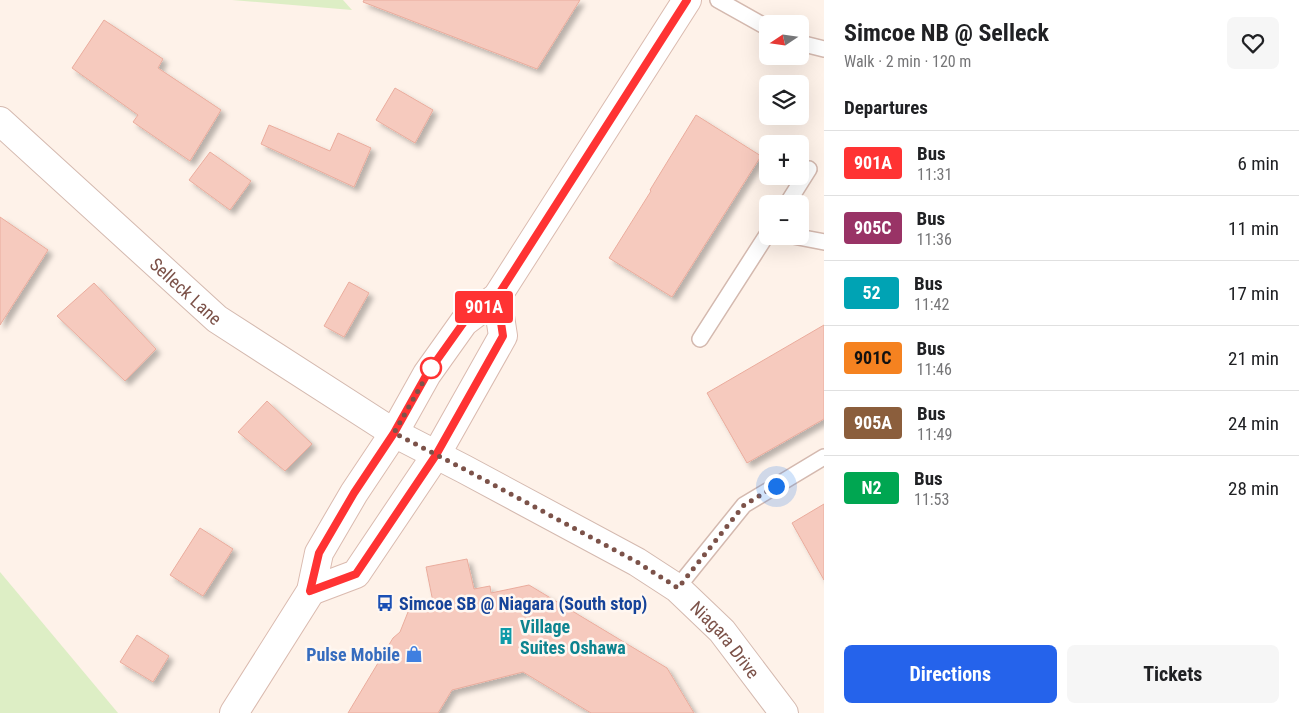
<!DOCTYPE html>
<html lang="en">
<head>
<meta charset="utf-8">
<style>
	body { margin:0; font-family:"Roboto Condensed",sans-serif; background:#f6f6f6; color:#202124; height:100vh; display:flex; flex-direction:column; font-size:19px; white-space:nowrap }
	* { box-sizing:border-box; margin:0 }
	p { font-size:16px; color:#757577 }
	.icon { flex:none; width:28px; height:28px; fill:none; stroke:currentColor; stroke-width:2; stroke-linecap:round; stroke-linejoin:round }
	.map { position:relative; flex:1; overflow:hidden }
	.panel { display:flex; flex-direction:column; background:#fff; width:475px }
	.panel>* { flex:none }
	.badge { padding:0 10px; border-radius:4px; font-size:18px; line-height:32px }
	.needle { width:32px; rotate:257deg }
	.tools { position:absolute; left:759px; top:15px; display:grid; gap:10px }
	.tools a { display:grid; place-items:center; width:50px; height:50px; border-radius:8px; background:#fff; box-shadow:0 5px 20px #0002; font-size:25px }
	.you { position:absolute; width:25px; height:25px; margin:-12px; border:4px solid #fff; border-radius:50%; background:#1a73e8; box-shadow:0 0 0 8px #1a73e833 }
	.map>.badge { position:absolute; translate:-50% -50%; box-shadow:0 0 0 2px #fff }
	h2 { padding:0 20px; font-size:19px; line-height:45px }
	.round { display:grid; place-items:center; flex:none; width:52px; height:52px; border-radius:8px; background:#f6f6f6 }
	.summary { display:flex; align-items:center; justify-content:space-between; height:85px; padding:0 20px }
	h1 { font-size:24px; font-weight:700; line-height:38px }
	.action { display:flex; gap:10px; margin-top:auto; padding:10px 20px }
	.action a { flex:1; height:58px; border-radius:8px; background:#2563eb; color:#fff; font-size:20px; font-weight:700; line-height:58px; text-align:center }
	.action a+a { background:#f6f6f6; color:#202124 }
	ul { padding:0; list-style:none }
	li { display:flex; align-items:center; gap:15px; height:65px; padding:0 20px; border-top:1px solid #e0e0e0 }
	li div { flex:1 }
	li b { display:block; font-size:19px }
	li em { font-style:normal }
	li .badge { min-width:55px; font-weight:700; text-align:center }
	main { display:flex; flex:1; min-height:0 }
	.map>svg:first-child { display:block }
	.green { fill:#ddeec5 }
	.building { fill:#f6cabe; stroke:#eaac9d; filter:url(#shadow) }
	.lines { fill:none; stroke-linecap:round; stroke-linejoin:round }
	.service-casing { stroke:#d4b9af; stroke-width:18 }
	.minor-casing { stroke:#d4b9af; stroke-width:30 }
	.secondary-casing { stroke:#dabaaf; stroke-width:30 }
	.service { stroke:#fff; stroke-width:15 }
	.minor { stroke:#fff; stroke-width:28 }
	.secondary { stroke:#fff; stroke-width:28 }
	.line-casing { stroke:#fff; stroke-width:11 }
	.line { stroke:#f33; stroke-width:8 }
	.walk { stroke:#7c5249; stroke-width:5; stroke-dasharray:0 9 }
	.stop-dot { fill:#fff; stroke:#f33; stroke-width:2.5 }
	.labels { text-anchor:middle; dominant-baseline:central; stroke-width:5; stroke-linejoin:round; paint-order:stroke }
	.street-label { font-size:18px; fill:#7c5249; stroke:#fff7f1 }
	.transit-label { font-size:18px; font-weight:bold; fill:#164399; stroke:#fff7f1; text-anchor:start }
	.culture-label { font-size:18px; font-weight:bold; fill:#0d838f; stroke:#fff7f1; text-anchor:start }
	.shop-label { font-size:18px; font-weight:bold; fill:#366cbe; stroke:#fff7f1; text-anchor:end }
</style>
</head>
<body>
<main>
<div class="map">
<svg width="824" height="713" viewBox="0 0 824 713">
	<defs>
		<filter id="shadow"><feDropShadow dx="4.5" dy="4.5" stdDeviation="2.5" flood-color="#0004"/></filter>
	</defs>
	<rect width="100%" height="100%" fill="#fef2e9"/>
	<g class="green">
		<polygon points="232,0 343,0 352,10"/>
		<polygon points="0,572 118,713 0,713"/>
	</g>
	<g class="building">
		<polygon points="364,0 580,0 537,69 363,2"/>
		<polygon points="104,20 163,59 158,68 221,110 190,161 133,122 138,115 72,68"/>
		<polygon points="395,88 433,110 415,143 376,120"/>
		<polygon points="696,115 761,156 672,297 609,258 651,191 650,190"/>
		<polygon points="269,125 330,151 338,133 371,148 354,187 261,144"/>
		<polygon points="210,152 251,181 230,210 189,180"/>
		<polygon points="0,217 48,250 0,325"/>
		<polygon points="349,282 369,293 344,337 324,326"/>
		<polygon points="94,283 156,349 125,381 57,316"/>
		<polygon points="824,325 824,419 747,463 707,393"/>
		<polygon points="267,401 312,444 285,471 238,432"/>
		<polygon points="824,504 824,580 792,523"/>
		<polygon points="200,528 233,549 203,596 170,575"/>
		<polygon points="467,559 474,589 490,586 491,593 529,585 667,668 694,713 591,713 523,672 452,690 438,713 348,713 393,638 400,632 408,612 434,607 426,567"/>
		<polygon points="137,635 169,656 153,682 120,662"/>
	</g>
	<g class="lines">
		<g class="service-casing">
			<g id="service">
				<polyline points="718,0 768,28"/>
				<polyline points="800,43 824,49"/>
				<polyline points="787,204 809,169"/>
				<polyline points="793,236 824,242"/>
				<polyline points="700,339 768,233"/>
				<polyline points="677,588 744,505 824,457"/>
			</g>
		</g>
		<g class="minor-casing">
			<g id="minor">
				<path id="s1" d="M0,121l217,198 177,114 70,36 173,93 40,26 45,43 62,82"/>
			</g>
		</g>
		<g class="secondary-casing">
			<g id="secondary">
				<polyline points="311,591 356,574 436,455 503,336 497,297"/>
				<polyline points="234,713 311,591 319,553 354,493 394,433 427,374 464,322 497,297 687,0"/>
			</g>
		</g>
		<use href="#service" class="service"/>
		<use href="#minor" class="minor"/>
		<use href="#secondary" class="secondary"/>
	</g>
	<g class="lines">
		<g class="line-casing">
			<polyline id="line" points="500,316 503,336 436,455 356,574 310,591 319,553 354,493 394,433 427,374 464,322 497,297 687,0"/>
		</g>
		<use href="#line" class="line"/>
		<polyline class="walk" points="431,368 394,433 464,469 637,562 678,588 744,505 776,486"/>
	</g>
	<defs>
		<g id="bus-bare" transform="scale(1.35)"><path d="M-5-6H5V4H4V6H2V4H-2V6H-4V4H-5ZM-3.5-4V0h7V-4ZM-3.5 1.2v1.5H-2V1.2ZM2 1.2v1.5H3.5V1.2Z" fill="#1a4fb4" stroke="#fff7f1" stroke-width="2.5" paint-order="stroke"/></g>
		<g id="building-bare" transform="scale(1.35)"><path d="M-4-6H4V6H1V3H-1V6H-4ZM-2.5-4.3h1.7v1.8h-1.7ZM.8-4.3h1.7v1.8H.8ZM-2.5-1h1.7V.8h-1.7ZM.8-1h1.7V.8H.8Z" fill="#0f9aa8" stroke="#fff7f1" stroke-width="2.5" paint-order="stroke"/></g>
		<g id="shop-bare" transform="scale(1.35)"><path d="M-5-2.5h2.3a2.7 3.5 0 0 1 5.4 0H5L5.5 6h-11ZM-1.5-2.5h3a1.5 2.3 0 0 0-3 0Z" fill="#3f7fe0" stroke="#fff7f1" stroke-width="2.5" paint-order="stroke"/></g>
	</defs>
	<g fill-rule="evenodd">
		<use href="#bus-bare" x="385" y="603"/>
		<use href="#building-bare" x="506" y="636"/>
		<use href="#shop-bare" x="414" y="654"/>
	</g>
	<circle class="stop-dot" cx="431" cy="368" r="10"/>
	<g class="labels">
		<g class="street-label">
			<text stroke="none"><textPath href="#s1" startOffset="252">Selleck Lane</textPath></text>
			<text stroke="none"><textPath href="#s1" startOffset="898">Niagara Drive</textPath></text>
		</g>
		<g class="transit-label">
			<text x="399" y="603">Simcoe SB @ Niagara (South stop)</text>
		</g>
		<g class="culture-label">
			<text x="520" y="626">Village<tspan x="520" dy="21">Suites Oshawa</tspan></text>
		</g>
		<g class="shop-label">
			<text x="400" y="654">Pulse Mobile</text>
		</g>
	</g>
</svg>
<div class="tools">
<a><svg class="needle" viewBox="-14 -14 28 28"><path d="M0-13l5 13h-10z" fill="#e53935"/><path d="M0 13l5-13h-10z" fill="#757577"/></svg></a>
<a><svg class="icon" aria-label="layers" viewBox="0 0 24 24"><path d="M12 4l9 5-9 5-9-5zM3 14l9 5 9-5"/></svg></a>
<a>+</a>
<a>−</a>
</div>
<div class="you" style="left:776px;top:486px"></div>
<b class="badge" style="left:484px;top:307px;background:#f33;color:#fff">901A</b>
</div>
<section class="panel">
<div class="summary"><div><h1>Simcoe NB @ Selleck</h1><p>Walk · 2 min · 120 m</p></div><a class="round"><svg class="icon" aria-label="heart" viewBox="0 0 24 24"><path d="M12 20l-8-8c-3-5 5-10 8-4 3-6 11-1 8 4z"/></svg></a></div>
<h2>Departures</h2>
<ul>
<li><span class="badge" style="background:#f33;color:#fff">901A</span><div><b>Bus</b><p>11:31</p></div><em>6 min</em></li>
<li><span class="badge" style="background:#936;color:#fff">905C</span><div><b>Bus</b><p>11:36</p></div><em>11 min</em></li>
<li><span class="badge" style="background:#00a3b4;color:#fff">52</span><div><b>Bus</b><p>11:42</p></div><em>17 min</em></li>
<li><span class="badge" style="background:#f58220;color:#111">901C</span><div><b>Bus</b><p>11:46</p></div><em>21 min</em></li>
<li><span class="badge" style="background:#8b5e3c;color:#fff">905A</span><div><b>Bus</b><p>11:49</p></div><em>24 min</em></li>
<li><span class="badge" style="background:#00a651;color:#fff">N2</span><div><b>Bus</b><p>11:53</p></div><em>28 min</em></li>
</ul>
<div class="action"><a>Directions</a><a>Tickets</a></div>
</section>
</main>
</body>
</html>
